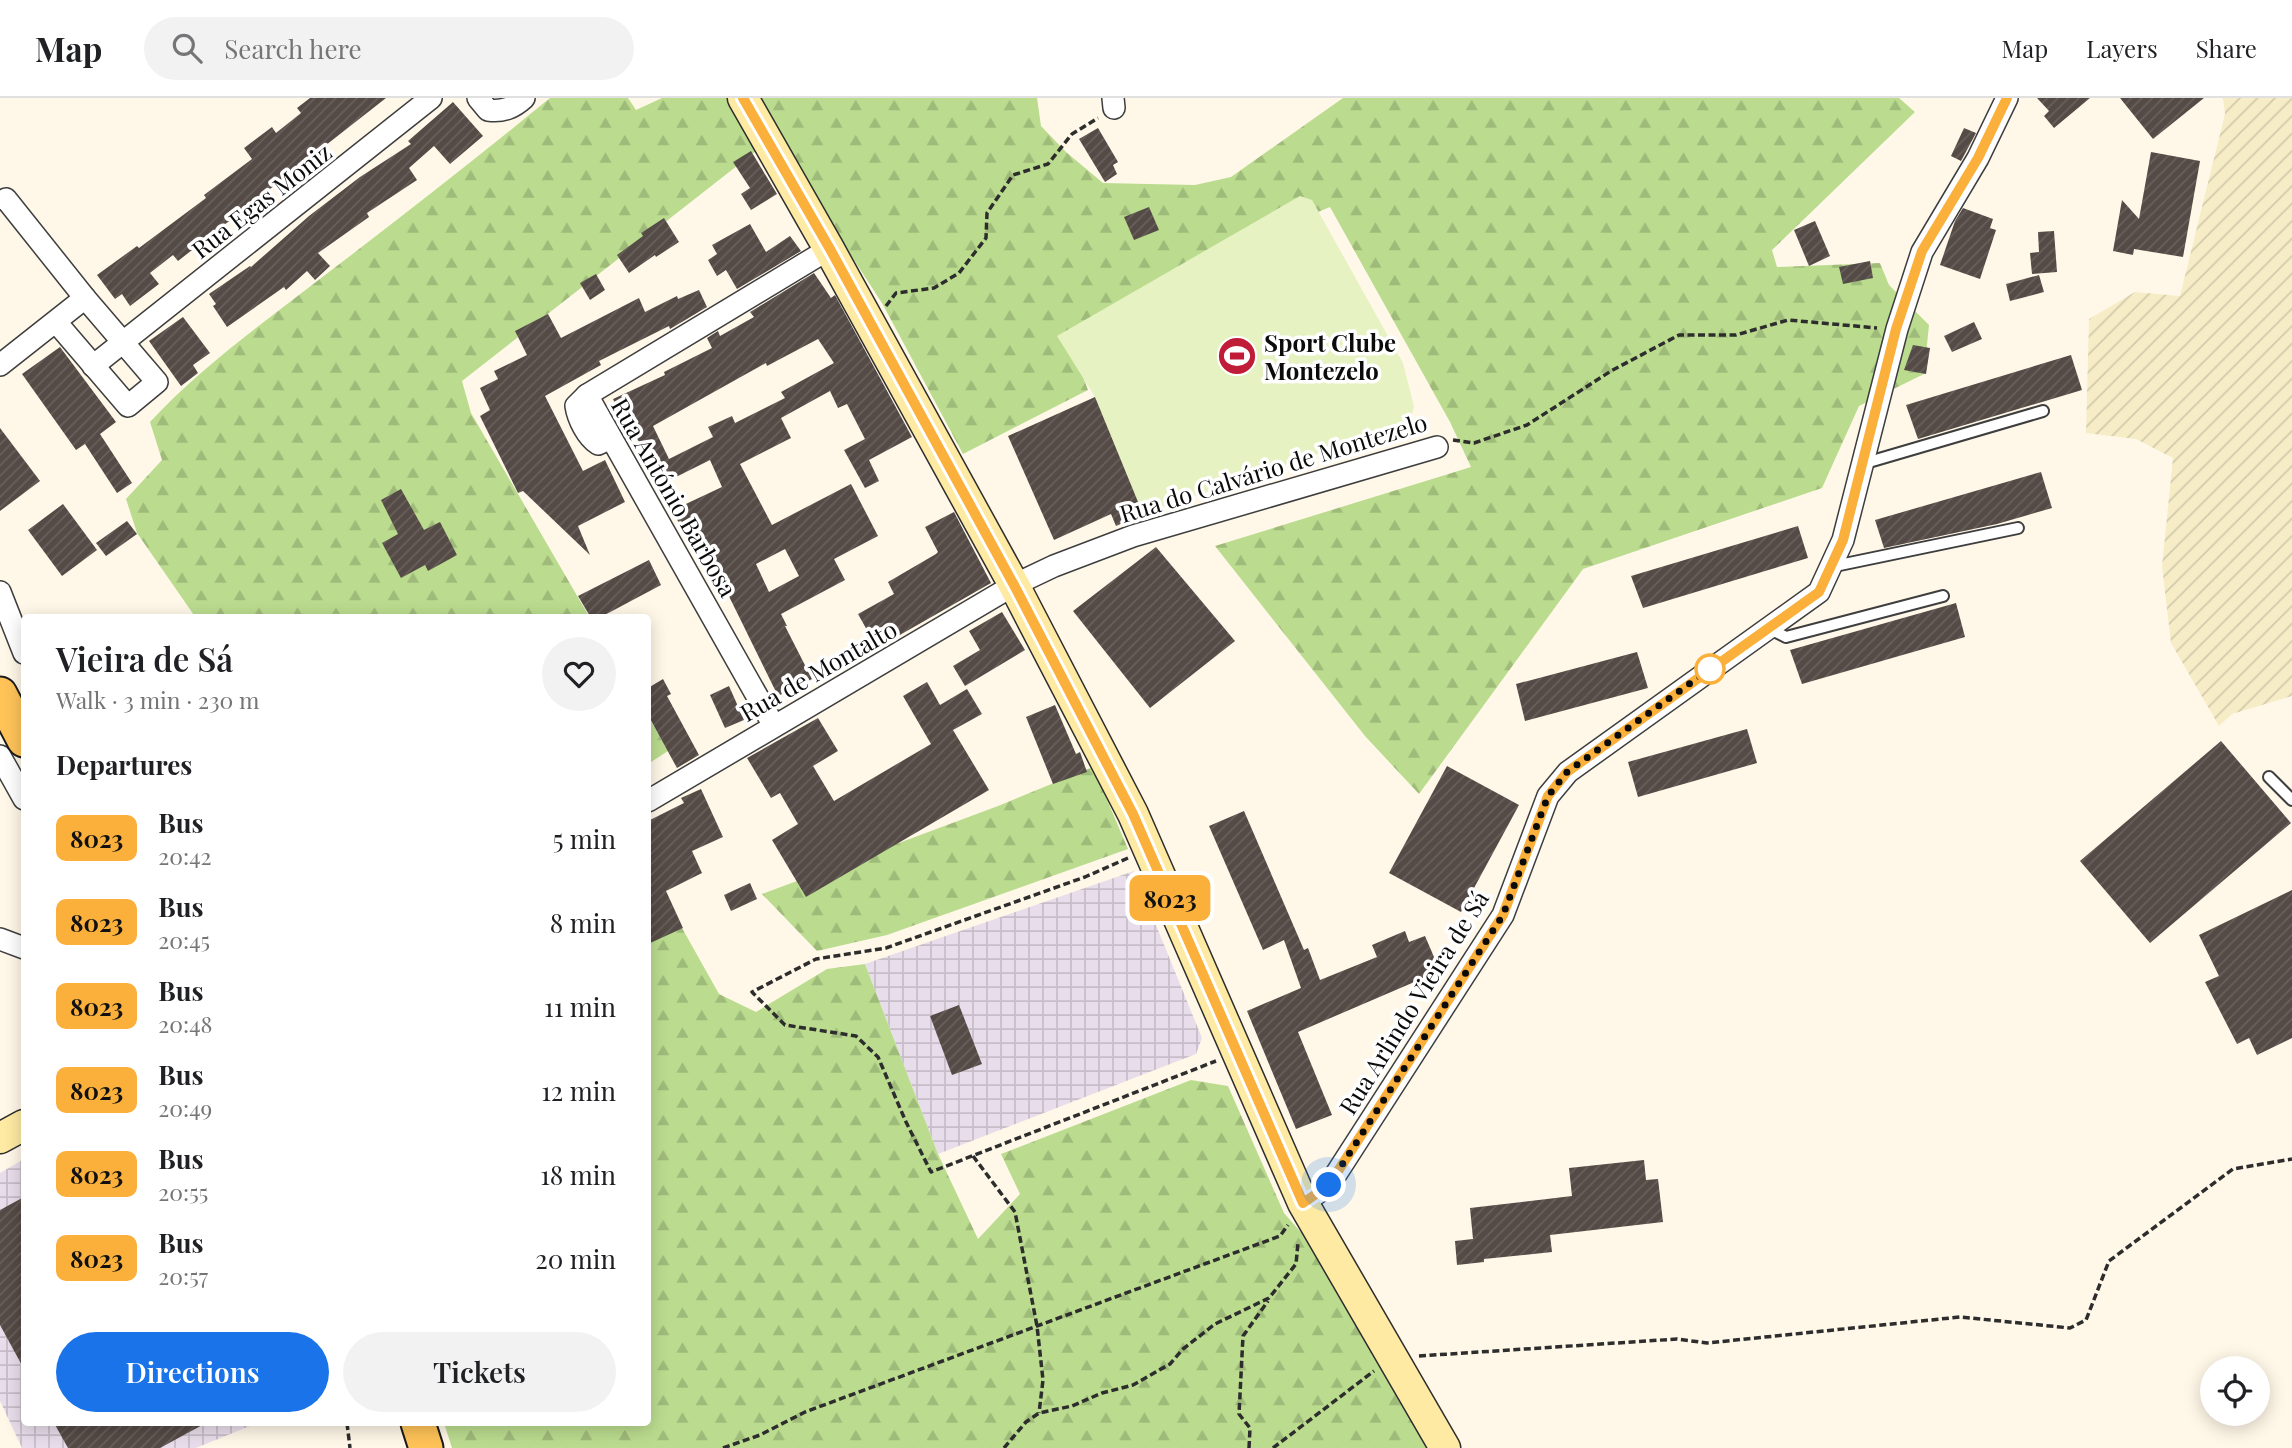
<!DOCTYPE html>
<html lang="en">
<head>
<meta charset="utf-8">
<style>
	body { margin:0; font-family:"Playfair Display",serif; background:#f2f2f2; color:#202124; height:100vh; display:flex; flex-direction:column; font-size:26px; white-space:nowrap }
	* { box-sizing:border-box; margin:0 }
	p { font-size:23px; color:#757577 }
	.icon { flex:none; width:38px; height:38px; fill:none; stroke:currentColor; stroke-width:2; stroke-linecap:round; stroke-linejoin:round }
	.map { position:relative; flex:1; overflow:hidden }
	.details { position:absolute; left:21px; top:516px; width:630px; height:812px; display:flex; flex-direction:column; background:#fff; border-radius:7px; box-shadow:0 4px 18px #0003 }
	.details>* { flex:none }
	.badge { padding:0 14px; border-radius:10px; font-size:24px; line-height:46px }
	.controls { position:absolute; left:2200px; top:1258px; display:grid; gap:14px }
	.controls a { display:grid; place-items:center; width:70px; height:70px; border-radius:50%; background:#fff; box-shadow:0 4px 18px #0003; font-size:35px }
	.you { position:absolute; width:35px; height:35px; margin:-18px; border:5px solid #fff; border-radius:50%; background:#1a73e8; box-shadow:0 0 0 10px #1a73e833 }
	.map>.badge { position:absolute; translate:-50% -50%; box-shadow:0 0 0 4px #fff }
	h2 { padding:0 35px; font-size:26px; line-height:63px }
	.round { display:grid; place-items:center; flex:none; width:74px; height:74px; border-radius:37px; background:#f2f2f2 }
	.overview { display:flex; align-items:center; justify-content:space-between; height:119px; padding:0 35px }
	h1 { font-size:33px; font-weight:600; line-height:52px }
	.button { display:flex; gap:14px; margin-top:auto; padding:14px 35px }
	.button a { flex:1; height:80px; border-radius:42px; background:#1a73e8; color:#fff; font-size:28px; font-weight:600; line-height:80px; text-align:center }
	.button a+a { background:#f2f2f2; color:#202124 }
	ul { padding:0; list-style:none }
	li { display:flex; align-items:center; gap:21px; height:84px; padding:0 35px }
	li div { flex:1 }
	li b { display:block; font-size:26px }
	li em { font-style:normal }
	li .badge { min-width:77px; font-weight:700; text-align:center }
	header { display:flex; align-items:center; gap:42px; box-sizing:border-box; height:98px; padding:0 35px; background:#fff; border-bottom:2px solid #e0e0e0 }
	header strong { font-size:33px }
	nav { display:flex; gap:38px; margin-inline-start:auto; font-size:24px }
	.search { width:490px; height:63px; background:#f2f2f2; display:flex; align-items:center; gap:18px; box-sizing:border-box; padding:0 24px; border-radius:38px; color:#757577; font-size:26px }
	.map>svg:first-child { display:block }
	.industrial { fill:url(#industrial-grid) }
	.farmland { fill:url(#farmland-furrows) }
	.forest { fill:url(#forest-firs) }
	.pitch { fill:#e7f2c3 }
	.building { fill:url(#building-hatch); fill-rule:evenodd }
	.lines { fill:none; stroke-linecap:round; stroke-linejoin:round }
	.lane-casing { stroke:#3e3e3e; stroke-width:14 }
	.street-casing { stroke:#3e3e3e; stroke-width:24 }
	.secondary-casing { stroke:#2d2d2d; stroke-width:33 }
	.primary-casing { stroke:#1c1c1c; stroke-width:37 }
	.path { stroke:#2d2d2d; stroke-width:3.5; stroke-dasharray:7 3.5; stroke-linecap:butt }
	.lane { stroke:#fff; stroke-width:10 }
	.street { stroke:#fff; stroke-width:21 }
	.secondary { stroke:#ffeaa3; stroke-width:30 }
	.primary { stroke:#ffc358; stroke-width:33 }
	.line-casing { stroke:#fff; stroke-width:16 }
	.line { stroke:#fbb03b; stroke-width:10 }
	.walk { stroke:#0b0b0b; stroke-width:7; stroke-dasharray:0 12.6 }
	.stop-dot { fill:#fff; stroke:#fbb03b; stroke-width:3.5 }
	.labels { text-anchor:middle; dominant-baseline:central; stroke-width:7; stroke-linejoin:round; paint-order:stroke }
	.street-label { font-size:24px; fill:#0b0b0b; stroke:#fff }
	.poi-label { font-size:24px; font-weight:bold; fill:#0b0b0b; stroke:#fff; text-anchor:start }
</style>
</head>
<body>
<header>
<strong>Map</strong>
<div class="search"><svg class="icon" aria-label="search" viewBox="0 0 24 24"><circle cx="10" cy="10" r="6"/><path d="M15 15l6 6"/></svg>Search here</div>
<nav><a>Map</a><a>Layers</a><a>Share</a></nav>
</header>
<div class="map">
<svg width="2292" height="1350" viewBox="0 0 2292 1350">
	<defs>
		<pattern id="industrial-grid" width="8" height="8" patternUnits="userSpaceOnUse" patternTransform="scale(1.75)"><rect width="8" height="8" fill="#e8deeb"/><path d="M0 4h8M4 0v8" fill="none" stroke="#c6bdc8"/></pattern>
		<pattern id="farmland-furrows" width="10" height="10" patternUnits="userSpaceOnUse" patternTransform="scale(1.75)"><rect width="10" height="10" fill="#f6edc7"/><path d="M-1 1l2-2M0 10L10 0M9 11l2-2" fill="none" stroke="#d2caaa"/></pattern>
		<pattern id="forest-firs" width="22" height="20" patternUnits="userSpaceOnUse" patternTransform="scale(1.75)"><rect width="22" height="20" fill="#bbdc8f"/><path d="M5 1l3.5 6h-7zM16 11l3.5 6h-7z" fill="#9fbb7a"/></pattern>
		<pattern id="building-hatch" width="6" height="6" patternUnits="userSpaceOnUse" patternTransform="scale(1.75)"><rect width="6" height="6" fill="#544a46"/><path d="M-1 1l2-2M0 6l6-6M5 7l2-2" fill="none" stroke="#68605c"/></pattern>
	</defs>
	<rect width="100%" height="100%" fill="#fff8e8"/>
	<g class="industrial">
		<polygon points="1134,773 1202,940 1196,956 938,1056 865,866"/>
		<polygon points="24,1061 24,1325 257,1325 196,1350 22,1350 0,1303 0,1075"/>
	</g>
	<polygon class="farmland" points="2223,0 2292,0 2292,598 2232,616 2219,628 2171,545 2162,468 2173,360 2136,341 2086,335 2089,221 2135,194 2180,198 2225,16"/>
	<g class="forest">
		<path d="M550,0h78l8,12 26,-12h375l4,28 25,26 37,31 92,2 36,-8 112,-79h556l16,14 -143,138 5,17 103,-4 9,22 40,40 -5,49 -65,32 -37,82 -239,81 -164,225 -54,-58 -150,-190 256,-79 -21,-45 -120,-215 -24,10 -239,118 21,55 -125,64 -81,-151 -108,-166 -312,244 9,32 119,205h-394l-59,-85 -11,-34 36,-39 -12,-38c48,-52 106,-94 162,-137 80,-61 160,-123 238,-187z"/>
		<polygon points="648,618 668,653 648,666"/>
		<polygon points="1093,669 1128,751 887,837 817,853 762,796 998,708"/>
		<polygon points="682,830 719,896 756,914 827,871 865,866 938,1056 978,1141 1020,1096 1001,1056 1191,982 1228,988 1284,1115 1326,1163 1431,1350 452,1350 444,1325 648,1325 648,844"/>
	</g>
	<polygon class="pitch" points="1300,98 1312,102 1403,265 1414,308 1410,324 1143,416 1095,299 1057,238"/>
	<g class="building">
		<polygon points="310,0 386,0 178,163 173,157 150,175 159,186 130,208 122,196 115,201 97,177 137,148 139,150 206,100 204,97 252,61 244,50 272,29 276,35 301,15 297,10"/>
		<polygon points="2037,0 2090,0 2054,30 2044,18 2049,13"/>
		<polygon points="2120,0 2204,0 2153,41"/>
		<polygon points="453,4 483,38 450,66 434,48 409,70 417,82 367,115 369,119 318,155 330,168 315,182 307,173 286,192 284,189 227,229 213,208 216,206 209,196 250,168 251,169 309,118 360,79 411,46 408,43"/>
		<polygon points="1098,30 1118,64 1113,67 1117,76 1105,84 1079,41"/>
		<polygon points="1964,30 1976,35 1961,63 1951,58"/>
		<polygon points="751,53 777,96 751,112 741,96 750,90 733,64"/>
		<polygon points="2151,54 2200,63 2183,159 2134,151 2133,157 2113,153 2122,102 2139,121"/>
		<polygon points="1149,109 1159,132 1134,142 1124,119"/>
		<polygon points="1963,110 1993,121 1990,130 1996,132 1980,181 1940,167 1955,123"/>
		<polygon points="664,120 679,144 656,159 655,157 629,175 617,157 643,138 641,135"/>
		<polygon points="1815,123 1830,158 1809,168 1794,132"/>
		<polygon points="750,126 766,154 790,138 801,153 737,191 726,172 717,178 708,162 717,156 712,147"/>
		<polygon points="2054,133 2057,174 2032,176 2030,155 2039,154 2038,134"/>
		<polygon points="1870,163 1873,180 1843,186 1839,169"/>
		<path d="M814,175l17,25 4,-3 77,142 -43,23 10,21 -14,7 -21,-38 21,-11 -18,-35 -9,4 -8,-17 -49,27 10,20 -51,26 32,61 79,-41 27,52 -44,23 11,21 -64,34 6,12h-2l27,53 -34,17 -59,-120 -3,2 -24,-47 -8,4 -11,-25 49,-23 -12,-27 -50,25 -25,-51 -5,2 -17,-37 52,-24 -1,-3 48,-24 -5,-10 11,-7 2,5 34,-19 -4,-5zM818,241l16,24 -53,29 4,6 -50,25 -3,-7 -24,11 5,10 -44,22 -16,-33 113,-63 1,3zM785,451l14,27 -30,16 -13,-28z"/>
		<polygon points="596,176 605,192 590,202 580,185"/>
		<polygon points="2039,177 2044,194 2010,203 2006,186"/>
		<polygon points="699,192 707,209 670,231 669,228 599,263 601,267 545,298 583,373 605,362 625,404 578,428 590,457 523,393 518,395 480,318 490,312 480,290 498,281 494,273 527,257 515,233 548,216 561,240 639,200 645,214 677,198 678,201"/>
		<polygon points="183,219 210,255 193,267 198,275 181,288 149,243"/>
		<polygon points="1974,224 1982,241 1952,254 1944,238"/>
		<polygon points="1913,247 1930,250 1926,276 1904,272"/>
		<polygon points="60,249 116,324 100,336 132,385 117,395 85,346 76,352 22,276"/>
		<polygon points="2071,257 2082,292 1918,341 1906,307"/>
		<polygon points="1095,299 1143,416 1116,428 1111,416 1054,442 1008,338"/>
		<polygon points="0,330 40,383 0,413"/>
		<polygon points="2041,374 2052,410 1997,426 1884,450 1875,422"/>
		<polygon points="401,391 424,432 440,424 457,457 428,473 425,467 401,480 382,445 398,436 381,402"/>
		<polygon points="63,406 97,452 62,478 28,432"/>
		<polygon points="954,414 991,485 877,550 858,516 894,496 888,484 936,456 938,454 925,429"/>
		<polygon points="127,423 137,436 106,458 96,445"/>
		<polygon points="1798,428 1808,460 1643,510 1631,478"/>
		<polygon points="1156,449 1235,543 1150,610 1073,513"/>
		<polygon points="649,462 661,487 599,520 591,520 578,498"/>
		<polygon points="1956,505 1965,539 1802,586 1790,552"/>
		<polygon points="1002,514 1025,552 965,588 953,568 980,552 969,533"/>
		<polygon points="1637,554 1648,590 1525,623 1516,586"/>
		<polygon points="663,581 671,596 667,598 699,657 677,670 648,617 648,590"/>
		<polygon points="927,584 940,607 967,591 982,616 953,632 989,692 806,799 772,742 798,726 780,695 771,700 747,660 818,620 838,653 813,668 834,703 931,646 903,598"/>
		<polygon points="729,588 744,622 725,630 710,597"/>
		<polygon points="1055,607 1076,656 1080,654 1087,674 1053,686 1026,619"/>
		<polygon points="1747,631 1757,665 1638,699 1628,664"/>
		<polygon points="2221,643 2291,725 2150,845 2080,763"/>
		<polygon points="1447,668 1519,707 1461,814 1389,775"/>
		<polygon points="701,691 723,739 692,753 702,775 666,793 683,830 648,846 648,723 684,705 681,700"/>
		<polygon points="1244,713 1304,852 1308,850 1320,882 1377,859 1372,847 1405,833 1409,844 1425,838 1440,873 1298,934 1332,1017 1296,1031 1247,913 1301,890 1284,842 1263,852 1209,728"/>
		<polygon points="750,785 757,801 731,813 724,797"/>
		<polygon points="2292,792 2292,940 2257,957 2249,940 2237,946 2205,884 2219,878 2199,837"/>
		<polygon points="959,907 982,966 952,977 930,918"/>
		<polygon points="1644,1062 1646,1082 1658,1081 1663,1124 1550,1137 1552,1154 1484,1161 1484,1164 1457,1167 1455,1143 1473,1141 1470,1110 1572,1098 1569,1070"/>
		<polygon points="24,1099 24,1271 0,1227 0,1112"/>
		<polygon points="54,1325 206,1325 160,1350 68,1350"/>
	</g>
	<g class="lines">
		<g class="lane-casing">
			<g id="lane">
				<polyline points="1862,366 2043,313"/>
				<polyline points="1830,469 2018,430"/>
				<polyline points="1768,530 1786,539 1943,498"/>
				<polyline points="2269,679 2292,702"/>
			</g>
		</g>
		<g class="street-casing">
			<g id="street">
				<path d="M478,0l10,12c15,2 25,-2 36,-12"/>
				<polyline points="1113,0 1114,10"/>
				<polyline points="6,101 85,200"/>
				<polyline points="0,267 85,200 157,284 128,308 56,224"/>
				<polyline points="93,268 431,0"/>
				<path d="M587,297l-11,11c2,13 11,31 22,38l13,-6"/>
				<polyline points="0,494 24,555"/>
				<polyline points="774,628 587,297 829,151"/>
				<polyline points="0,658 24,701"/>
				<polyline points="648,703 1014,487 1054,468 1133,438 1437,349"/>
				<polyline points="0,841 24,850"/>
				<polyline points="1303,1105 1329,1087 1503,817 1548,698 1568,674 1819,494 1843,442 1897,231 1922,154 1978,60 2007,0"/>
			</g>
		</g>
		<g class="secondary-casing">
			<g id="secondary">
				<polyline points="743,0 829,151 1014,487 1133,716 1303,1105 1445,1350"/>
				<polyline points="0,1040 24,1027"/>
			</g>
		</g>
		<g class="primary-casing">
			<g id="primary">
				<polyline points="0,596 24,642"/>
				<polyline points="418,1325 426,1350"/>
			</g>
		</g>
		<g class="path">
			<polyline points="886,208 896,195 934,190 959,175 986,140 987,115 1013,77 1048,66 1072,36 1098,20"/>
			<polyline points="1453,342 1474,345 1527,327 1611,273 1679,237 1736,237 1788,222 1877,230"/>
			<polyline points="1128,760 1085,779 886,850 816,861 752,894 785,927 856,938 878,959 906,1024 931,1074 1216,963"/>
			<polyline points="973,1058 1015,1114 1037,1228 1043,1282 1039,1315"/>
			<polyline points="1419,1258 1677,1241 1707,1245 1960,1219 2070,1230 2086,1222 2109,1163 2233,1071 2292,1061"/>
			<polyline points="347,1325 350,1350"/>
			<polyline points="723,1350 760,1337 805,1314 1280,1138 1288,1127"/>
			<polyline points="1004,1350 1026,1324 1039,1315 1072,1308 1102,1295 1133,1287 1170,1266 1183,1251 1215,1226 1269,1200 1296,1166 1298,1145"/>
			<polyline points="1249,1350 1250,1330 1239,1316 1243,1238 1268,1203"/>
			<polyline points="1273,1350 1374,1273"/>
		</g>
		<use href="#lane" class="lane"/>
		<use href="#street" class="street"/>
		<use href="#secondary" class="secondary"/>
		<use href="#primary" class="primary"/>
	</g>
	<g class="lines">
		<g class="line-casing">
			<polyline id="line" points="743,0 830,151 1014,487 1133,716 1303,1105 1329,1087 1503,817 1548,698 1567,674 1819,494 1843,442 1896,231 1922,153 1978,60 2007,0"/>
		</g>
		<use href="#line" class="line"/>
		<polyline class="walk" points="1329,1087 1503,817 1548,698 1567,674 1710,571"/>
	</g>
	<defs>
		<g id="stadium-disc" transform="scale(2.0125)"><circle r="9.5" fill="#c11c37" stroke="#fff"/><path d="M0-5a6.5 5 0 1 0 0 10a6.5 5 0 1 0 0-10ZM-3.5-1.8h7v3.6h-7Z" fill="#fff"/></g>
	</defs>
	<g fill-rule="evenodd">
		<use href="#stadium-disc" x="1237" y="258"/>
	</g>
	<circle class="stop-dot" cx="1710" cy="571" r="14"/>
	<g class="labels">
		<g class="street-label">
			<text transform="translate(261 102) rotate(-38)">Rua Egas Moniz</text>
			<text transform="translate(1273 369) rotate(-17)">Rua do Calvário de Montezelo</text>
			<text transform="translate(675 399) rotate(60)">Rua António Barbosa</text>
			<text transform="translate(818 572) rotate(-30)">Rua de Montalto</text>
			<text transform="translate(1413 904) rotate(-58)">Rua Arlindo Vieira de Sá</text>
		</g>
		<g class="poi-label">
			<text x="1264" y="244">Sport Clube<tspan x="1264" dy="28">Montezelo</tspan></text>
		</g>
	</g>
</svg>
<div class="controls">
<a><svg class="icon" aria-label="locate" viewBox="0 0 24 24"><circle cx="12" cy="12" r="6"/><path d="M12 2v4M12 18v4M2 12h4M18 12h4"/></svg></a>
</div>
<div class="you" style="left:1329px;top:1087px"></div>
<b class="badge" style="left:1170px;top:800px;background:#fbb03b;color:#111">8023</b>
<section class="details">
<div class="overview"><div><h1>Vieira de Sá</h1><p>Walk · 3 min · 230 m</p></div><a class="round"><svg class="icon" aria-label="heart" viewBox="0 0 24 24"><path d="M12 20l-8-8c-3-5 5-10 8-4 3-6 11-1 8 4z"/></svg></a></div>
<h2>Departures</h2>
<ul>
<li><span class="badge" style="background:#fbb03b;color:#111">8023</span><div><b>Bus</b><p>20:42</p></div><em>5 min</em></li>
<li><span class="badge" style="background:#fbb03b;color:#111">8023</span><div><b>Bus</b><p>20:45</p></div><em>8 min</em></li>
<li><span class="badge" style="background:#fbb03b;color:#111">8023</span><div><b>Bus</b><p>20:48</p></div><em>11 min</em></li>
<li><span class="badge" style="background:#fbb03b;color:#111">8023</span><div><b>Bus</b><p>20:49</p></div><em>12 min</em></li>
<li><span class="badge" style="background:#fbb03b;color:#111">8023</span><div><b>Bus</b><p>20:55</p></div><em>18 min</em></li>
<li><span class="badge" style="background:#fbb03b;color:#111">8023</span><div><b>Bus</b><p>20:57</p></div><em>20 min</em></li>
</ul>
<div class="button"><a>Directions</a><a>Tickets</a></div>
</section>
</div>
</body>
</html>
